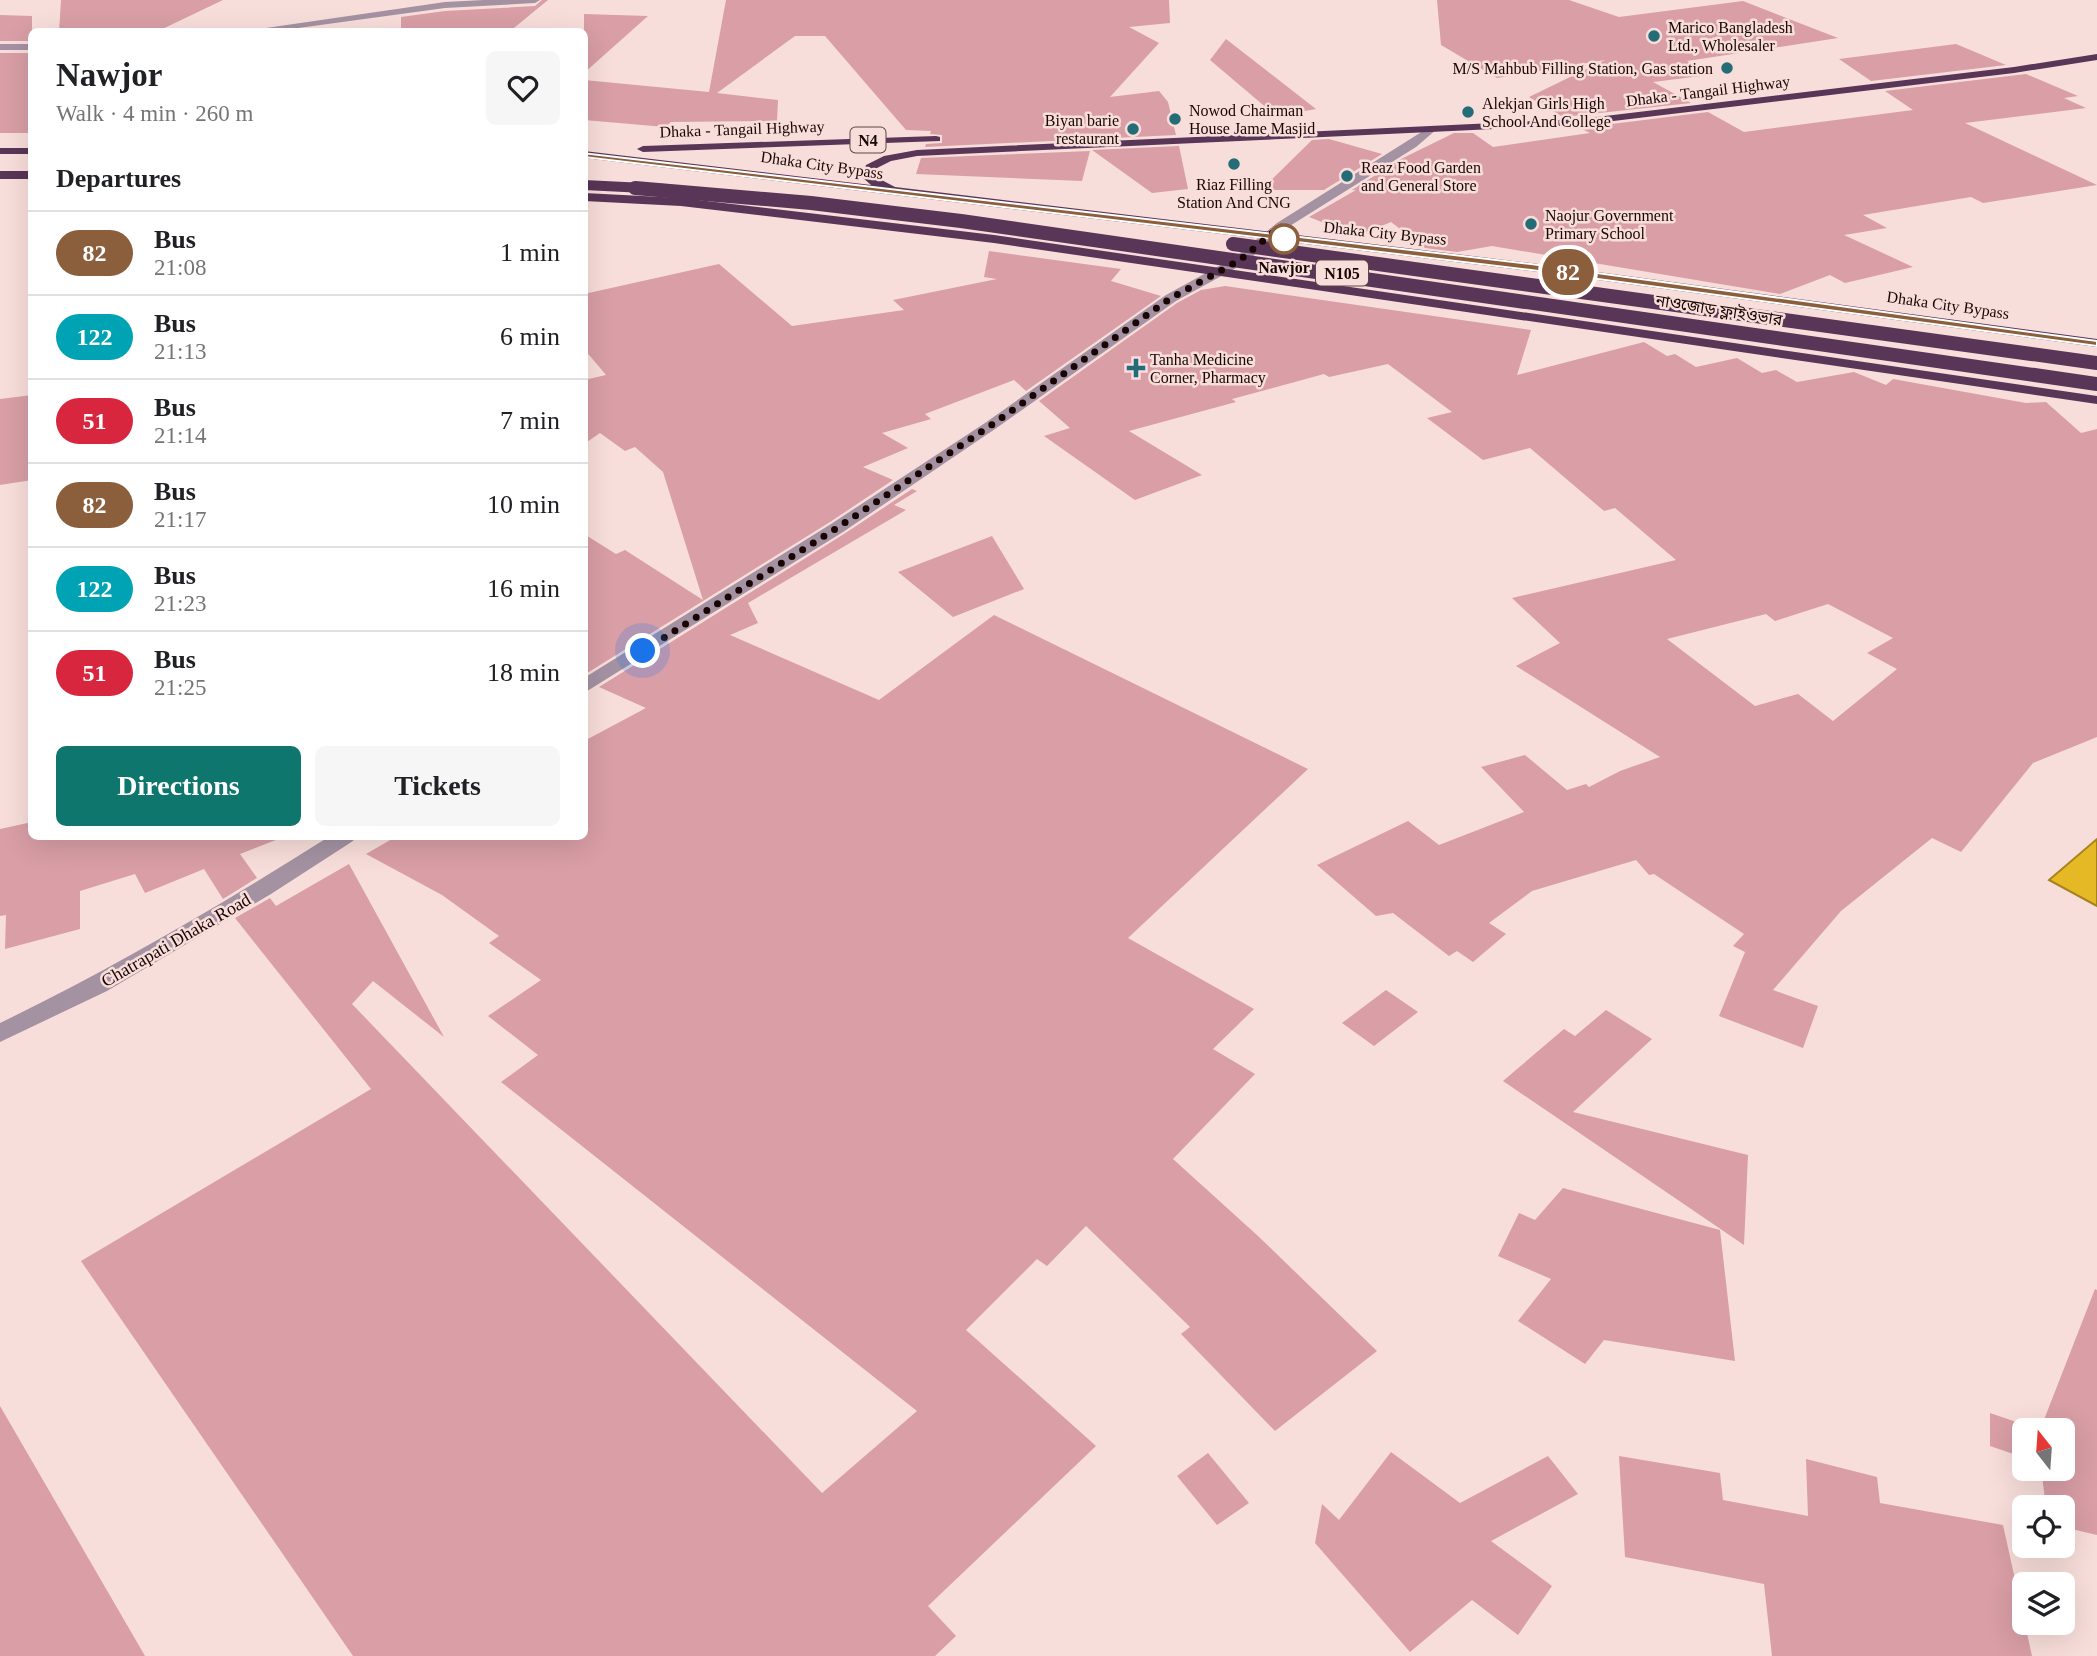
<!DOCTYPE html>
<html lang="en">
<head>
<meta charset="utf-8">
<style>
	body { margin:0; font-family:"Times New Roman","Noto Sans Bengali",serif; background:#f6f6f6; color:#202124; height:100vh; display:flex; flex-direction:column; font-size:26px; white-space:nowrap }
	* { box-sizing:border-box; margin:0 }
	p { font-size:23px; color:#757577 }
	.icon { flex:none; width:38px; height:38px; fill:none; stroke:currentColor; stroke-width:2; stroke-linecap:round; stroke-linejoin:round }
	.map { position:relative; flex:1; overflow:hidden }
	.details { position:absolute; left:28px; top:28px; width:560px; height:812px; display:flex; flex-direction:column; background:#fff; border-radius:10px; box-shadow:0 7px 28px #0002 }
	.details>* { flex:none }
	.badge { padding:0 14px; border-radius:23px; font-size:24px; line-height:46px }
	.needle { width:46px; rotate:343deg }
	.tools { position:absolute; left:2012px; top:1418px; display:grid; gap:14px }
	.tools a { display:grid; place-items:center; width:63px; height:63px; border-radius:10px; background:#fff; box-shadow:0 7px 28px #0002; font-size:35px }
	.you { position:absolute; width:35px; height:35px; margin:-18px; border:5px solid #fff; border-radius:50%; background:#1a73e8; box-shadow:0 0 0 10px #1a73e833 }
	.map>.badge { position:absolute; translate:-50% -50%; box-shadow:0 0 0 4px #fff }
	h2 { padding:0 28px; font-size:26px; line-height:63px }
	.round { display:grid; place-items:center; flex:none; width:74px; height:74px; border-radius:10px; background:#f6f6f6 }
	.summary { display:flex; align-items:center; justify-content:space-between; height:119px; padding:0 28px }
	h1 { font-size:33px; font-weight:800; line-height:52px }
	.button { display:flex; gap:14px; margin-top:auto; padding:14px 28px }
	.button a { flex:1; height:80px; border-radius:10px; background:#0f766e; color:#fff; font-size:28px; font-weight:800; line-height:80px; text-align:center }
	.button a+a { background:#f6f6f6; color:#202124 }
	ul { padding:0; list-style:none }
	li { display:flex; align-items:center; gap:21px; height:84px; padding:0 28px; border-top:2px solid #e0e0e0 }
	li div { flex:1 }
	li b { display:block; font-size:26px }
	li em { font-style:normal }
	li .badge { min-width:77px; font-weight:700; text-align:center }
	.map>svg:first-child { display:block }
	.water { fill:#e5b826; stroke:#a8831c; stroke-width:2 }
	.building { fill:#d99ea6; fill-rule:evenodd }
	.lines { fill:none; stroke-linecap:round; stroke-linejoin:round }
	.street { fill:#a492a2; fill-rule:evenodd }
	.highway { fill:#593557; fill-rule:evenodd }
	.highway-bridge-far1 { stroke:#593557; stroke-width:10 }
	.highway-bridge { stroke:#593557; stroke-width:14 }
	.line { fill:#8b5e3c; stroke:#fff; stroke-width:2 }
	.walk { stroke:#190604; stroke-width:7; stroke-dasharray:0 12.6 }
	.poi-dot { fill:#246d78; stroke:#f8deda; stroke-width:2.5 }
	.stop-dot { fill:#fff; stroke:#8b5e3c; stroke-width:3.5 }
	.labels { text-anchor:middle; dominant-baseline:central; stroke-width:5; stroke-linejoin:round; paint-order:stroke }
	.far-poi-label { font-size:16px; fill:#190604; stroke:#f8deda; text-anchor:start }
	.far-street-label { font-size:16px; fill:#190604; stroke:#f8deda }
	.shield { fill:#f8deda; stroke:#5c4744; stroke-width:2 }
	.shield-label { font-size:16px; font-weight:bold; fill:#190604 }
	.far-stop-label { font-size:16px; font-weight:bold; fill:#190604; stroke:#f8deda }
	.street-label { font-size:18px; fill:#190604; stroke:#f8deda }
</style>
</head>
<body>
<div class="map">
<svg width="2097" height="1656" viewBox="0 0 2097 1656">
	<rect width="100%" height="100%" fill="#f8deda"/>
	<polygon class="water" points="2097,839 2097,906 2049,880"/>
	<g class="building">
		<polygon points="61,0 223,0 156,32 59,32"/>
		<polygon points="542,0 548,0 509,32 401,32 401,17 445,11 535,6"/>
		<polygon points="726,0 1169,0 1170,23 1129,27 1159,43 1110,97 1159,91 1168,102 1176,135 925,147 926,144 942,143 942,135 930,134 931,131 906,130 825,36 795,36 717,93 778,100 777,121 671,122 665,127 584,120 584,80 709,92"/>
		<polygon points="1437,0 1569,0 1619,17 1743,1 1838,38 1687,61 1709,75 1653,82 1691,103 1563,117 1529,97 1605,60 1497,78 1441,45"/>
		<polygon points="584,14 648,16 584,73"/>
		<polygon points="0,15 32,16 32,41 0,41"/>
		<polygon points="1226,39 1316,109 1276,116 1210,60"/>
		<polygon points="1956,44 2006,65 1871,81 1839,59"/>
		<rect x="0" y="53" width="32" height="80"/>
		<polygon points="2026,74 2078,96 2064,98 2086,108 1965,123 2097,185 1983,203 1971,197 1863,215 1887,228 1844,235 1913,267 1845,283 1830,275 1780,294 1492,246 1457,252 1425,248 1391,222 1358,236 1309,217 1356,190 1352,190 1401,159 1454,133 1473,133 1493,147 1590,133 1580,128 1708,112 1744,132 1913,110 1885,91"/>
		<polygon points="1329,139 1382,154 1324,190 1261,190 1312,140"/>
		<polygon points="1179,146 1188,189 1152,193 1092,150"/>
		<polygon points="1090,151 1082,181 916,174 921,158"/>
		<polygon points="989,251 1121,269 1111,281 1161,296 1026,391 1014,380 925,414 931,419 882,433 908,448 863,467 893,480 830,522 584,675 584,534 616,554 625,550 703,600 663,472 635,447 625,451 600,433 584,444 584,380 606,375 584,349 584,294 719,264 792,326 904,310 893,300 997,279 984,277"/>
		<path d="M1225,286l306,44 -14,45 127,-33 23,14 8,-2 21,13 41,-9 25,15 14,-3 21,12 57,-10 32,13 7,-6 133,24 20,-1 35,31 16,-4v308l-64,26 -72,89 -29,-14 -91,73 -68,79 45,16 -15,42 -84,-32 26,-64 -12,-6 11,-12 -90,-60 -5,1 -13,-15 -104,31 -43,32 17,11 -33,28 -16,-11 -8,5 -56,-43 -17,3 -59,-51 91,-44 31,24 85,-33 -43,-45 44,-12 42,35 19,-6 3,3 31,-16 40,-14 -144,-91 44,-23 -48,-45 164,-38 -61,-52 -11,3 -74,-63 -47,12 -56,-42 25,-6 -64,-48 -59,13 -5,-3 -92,25 4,3 -107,29 73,44 -67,25 -91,-64 26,-8 -31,-27 138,-98 24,-13zM1828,604l65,34 -26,15 30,16 -64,52 -35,-27 -43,12 -88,-67 99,-25 9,7z"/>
		<polygon points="32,395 32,480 0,485 0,399"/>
		<polygon points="912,489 917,491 894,505 906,510 748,603 758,623 730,635 879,700 994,615 1308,769 1128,938 1254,1009 1213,1049 1255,1074 1173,1159 1258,1236 1377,1351 1275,1431 1181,1334 1190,1327 1086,1226 1047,1266 1037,1259 966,1330 1096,1446 928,1606 956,1636 935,1656 353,1656 81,1261 371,1089 235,918 270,898 276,906 349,864 444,1037 373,981 352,1004 822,1493 917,1411 501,1082 538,1055 488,1016 541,980 489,943 499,936 442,895 366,854 397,836 584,836 584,741 646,708 599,687 844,534"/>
		<polygon points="992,536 1024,589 953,617 898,572"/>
		<polygon points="32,822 32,836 281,838 240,854 257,878 223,899 204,869 145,893 135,874 80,891 80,929 5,949 6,915 0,916 0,829"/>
		<polygon points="1386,990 1418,1012 1374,1046 1342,1023"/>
		<polygon points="1606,1010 1652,1039 1573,1112 1748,1155 1744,1245 1503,1081 1564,1029 1575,1036"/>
		<polygon points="1563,1188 1720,1230 1735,1361 1604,1340 1585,1364 1518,1321 1551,1279 1498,1256 1519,1213 1535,1220"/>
		<polygon points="2095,1289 2097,1290 2097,1535 2063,1527 2063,1507 2046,1507 2041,1468 2063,1468 2063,1430 2040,1430"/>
		<polygon points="0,1406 145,1656 0,1656"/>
		<polygon points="1990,1413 2040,1430 2025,1430 2025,1458 1990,1446"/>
		<polygon points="1391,1452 1460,1503 1548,1456 1578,1494 1491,1541 1552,1586 1518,1635 1472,1600 1410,1652 1315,1543 1322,1504 1339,1520"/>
		<polygon points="1208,1453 1249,1503 1217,1525 1177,1476"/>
		<polygon points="1619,1456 1720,1473 1723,1500 1808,1516 1806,1459 1877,1477 1880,1503 2003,1525 2032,1656 1772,1656 1764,1584 1625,1557"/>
	</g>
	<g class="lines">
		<g class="street">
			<polygon points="484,0 540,0 535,3 445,8 269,32 238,32 445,2"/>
			<rect x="0" y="44" width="32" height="6"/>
			<polygon points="1431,126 1437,129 1416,147 1285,229 1245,263 1176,301 995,429 843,532 584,693 584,678 831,524 985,423 1166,295 1235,257 1277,223"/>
			<path d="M330,836h26l-3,5 -82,53 -164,97 -107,51v-19c114,-55 223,-119 330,-187z"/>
		</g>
		<g class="highway">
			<polygon points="2097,54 2097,60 2014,73 1580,125 917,156 891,161 875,169 874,176 895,187 1531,263 2097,339 2097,347 1531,271 584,158 584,151 871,185 862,177 866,165 884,156 917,150 1580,119 2014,67"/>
			<polygon points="936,136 940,137 940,141 643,152 637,149 643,146"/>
			<rect x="0" y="148" width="32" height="6"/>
			<rect x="0" y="171" width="32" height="8"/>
			<polygon points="584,193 681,198 994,235 2097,396 2097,404 994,243 681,206 584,201"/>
		</g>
		<polyline class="highway-bridge-far1" points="584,185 665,189"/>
		<g class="highway-bridge">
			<polyline points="635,188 811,203 961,221 2097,384"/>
			<polyline points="1233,244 2097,363"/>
		</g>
	</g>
	<polygon class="line" points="582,153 1531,264 2097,341 2097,346 1531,270 584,157"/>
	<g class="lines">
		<polyline class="walk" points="643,651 837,528 990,426 1171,298 1240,260 1281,226 1284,239"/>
	</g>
	<g class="poi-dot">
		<circle cx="1654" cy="36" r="7"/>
		<circle cx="1727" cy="68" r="7"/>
		<circle cx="1468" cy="112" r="7"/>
		<circle cx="1175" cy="119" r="7"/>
		<circle cx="1133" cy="129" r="7"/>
		<circle cx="1234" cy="164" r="7"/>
		<circle cx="1347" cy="176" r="7"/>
		<circle cx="1531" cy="224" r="7"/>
		<path d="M1132.5 357.5h7v7h7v7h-7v7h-7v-7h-7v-7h7z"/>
	</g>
	<circle class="stop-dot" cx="1284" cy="239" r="14"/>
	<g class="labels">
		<g class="far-poi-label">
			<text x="1668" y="27">Marico Bangladesh<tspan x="1668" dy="18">Ltd., Wholesaler</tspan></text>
			<text x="1713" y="68" text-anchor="end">M/S Mahbub Filling Station, Gas station</text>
			<text x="1482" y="103">Alekjan Girls High<tspan x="1482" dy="18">School And College</tspan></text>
			<text x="1189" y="110">Nowod Chairman<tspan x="1189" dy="18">House Jame Masjid</tspan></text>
			<text x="1119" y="120" text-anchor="end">Biyan barie<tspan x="1119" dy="18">restaurant</tspan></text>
			<text x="1361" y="167">Reaz Food Garden<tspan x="1361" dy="18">and General Store</tspan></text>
			<text x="1234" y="184" text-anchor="middle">Riaz Filling<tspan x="1234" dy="18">Station And CNG</tspan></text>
			<text x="1545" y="215">Naojur Government<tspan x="1545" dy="18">Primary School</tspan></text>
			<text x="1150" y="359">Tanha Medicine<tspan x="1150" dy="18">Corner, Pharmacy</tspan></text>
		</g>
		<g class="far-street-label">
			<text transform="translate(1708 91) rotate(-7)">Dhaka - Tangail Highway</text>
			<text transform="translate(742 129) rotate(-2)">Dhaka - Tangail Highway</text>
			<text transform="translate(822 165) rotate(8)">Dhaka City Bypass</text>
			<text transform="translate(1385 233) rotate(6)">Dhaka City Bypass</text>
			<text transform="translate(1948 305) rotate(8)">Dhaka City Bypass</text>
			<text transform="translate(1719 310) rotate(9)">নাওজোড় ফ্লাইওভার</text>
		</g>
		<g class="shield">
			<rect x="850.5" y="127.5" width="35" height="25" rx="5"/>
			<rect x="1316" y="260.5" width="52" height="25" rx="5"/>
		</g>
		<g class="shield-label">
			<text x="868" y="140">N4</text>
			<text x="1342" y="273">N105</text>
		</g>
		<g class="far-stop-label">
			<text x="1284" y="267">Nawjor</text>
		</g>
		<g class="street-label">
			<text transform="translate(176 940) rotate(-30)">Chatrapati Dhaka Road</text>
		</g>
	</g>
</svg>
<div class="tools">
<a><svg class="needle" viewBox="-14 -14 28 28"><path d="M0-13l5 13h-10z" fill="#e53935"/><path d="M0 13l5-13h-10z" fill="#757577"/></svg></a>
<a><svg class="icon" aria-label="locate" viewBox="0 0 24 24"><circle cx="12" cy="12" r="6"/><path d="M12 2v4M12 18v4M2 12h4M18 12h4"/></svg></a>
<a><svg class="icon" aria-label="layers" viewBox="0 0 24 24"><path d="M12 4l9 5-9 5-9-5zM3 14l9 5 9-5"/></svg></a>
</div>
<div class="you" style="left:643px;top:651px"></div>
<b class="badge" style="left:1568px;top:272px;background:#8b5e3c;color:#fff">82</b>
<section class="details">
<div class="summary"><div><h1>Nawjor</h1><p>Walk · 4 min · 260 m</p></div><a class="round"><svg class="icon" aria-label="heart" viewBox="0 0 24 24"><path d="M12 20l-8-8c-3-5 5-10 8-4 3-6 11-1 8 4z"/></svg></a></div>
<h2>Departures</h2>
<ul>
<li><span class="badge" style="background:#8b5e3c;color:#fff">82</span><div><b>Bus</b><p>21:08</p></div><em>1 min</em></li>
<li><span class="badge" style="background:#00a3b4;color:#fff">122</span><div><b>Bus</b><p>21:13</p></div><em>6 min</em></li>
<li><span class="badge" style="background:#d7263d;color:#fff">51</span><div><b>Bus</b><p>21:14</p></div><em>7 min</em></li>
<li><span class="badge" style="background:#8b5e3c;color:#fff">82</span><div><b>Bus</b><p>21:17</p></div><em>10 min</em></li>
<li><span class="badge" style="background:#00a3b4;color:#fff">122</span><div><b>Bus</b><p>21:23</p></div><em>16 min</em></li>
<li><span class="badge" style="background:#d7263d;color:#fff">51</span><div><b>Bus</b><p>21:25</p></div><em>18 min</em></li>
</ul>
<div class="button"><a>Directions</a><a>Tickets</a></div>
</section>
</div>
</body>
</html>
